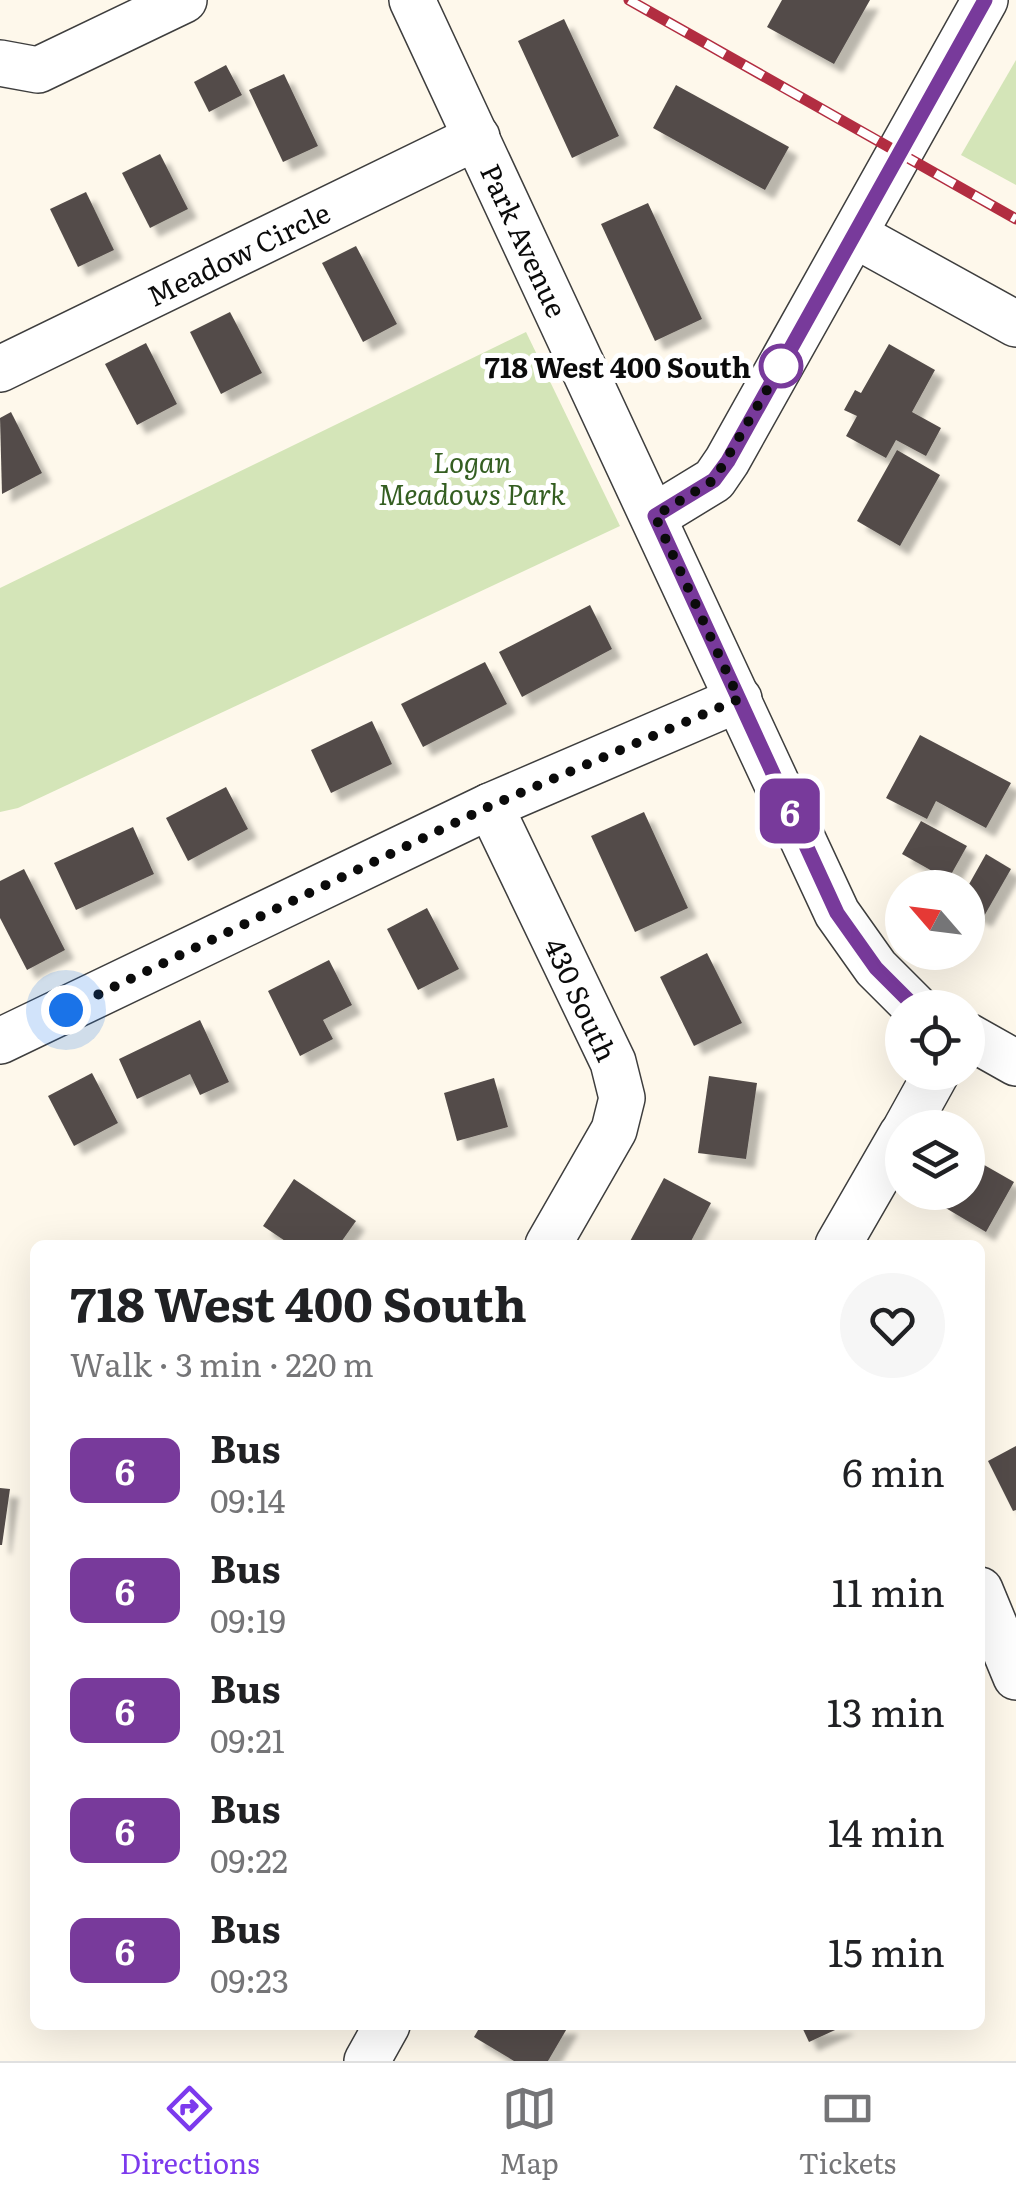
<!DOCTYPE html>
<html lang="en">
<head>
<meta charset="utf-8">
<style>
	body { margin:0; font-family:Literata,serif; background:#f6f6f6; color:#202124; height:100vh; display:flex; flex-direction:column; font-size:38px; white-space:nowrap }
	* { box-sizing:border-box; margin:0 }
	p { font-size:32px; color:#757577 }
	.icon { flex:none; width:55px; height:55px; fill:none; stroke:currentColor; stroke-width:2; stroke-linecap:round; stroke-linejoin:round }
	.map { position:relative; flex:1; overflow:hidden }
	.panel { position:absolute; left:30px; top:1240px; width:955px; height:790px; display:flex; flex-direction:column; background:#fff; border-radius:15px; box-shadow:0 10px 40px #0002 }
	.panel>* { flex:none }
	.badge { padding:0 20px; border-radius:15px; font-size:35px; line-height:65px }
	.needle { width:65px; rotate:298deg }
	.buttons { position:absolute; left:885px; top:870px; display:grid; gap:20px }
	.buttons a { display:grid; place-items:center; width:100px; height:100px; border-radius:50%; background:#fff; box-shadow:0 10px 40px #0002; font-size:50px }
	.you { position:absolute; width:50px; height:50px; margin:-25px; border:8px solid #fff; border-radius:50%; background:#1a73e8; box-shadow:0 0 0 15px #1a73e833 }
	.map>.badge { position:absolute; translate:-50% -50%; box-shadow:0 0 0 5px #fff }
	.round { display:grid; place-items:center; flex:none; width:105px; height:105px; border-radius:52px; background:#f6f6f6 }
	.overview { display:flex; align-items:center; justify-content:space-between; height:170px; padding:0 40px }
	h1 { font-size:48px; font-weight:700; line-height:75px }
	ul { padding:0; list-style:none }
	li { display:flex; align-items:center; gap:30px; height:120px; padding:0 40px }
	li div { flex:1 }
	li b { display:block; font-size:38px }
	li em { font-style:normal }
	li .badge { min-width:110px; font-weight:700; text-align:center }
	.tabs { display:flex; justify-content:space-around; align-items:center; height:140px; border-top:2px solid #e0e0e0; background:#fff; font-size:28px; color:#757577 }
	.tabs a { display:grid; justify-items:center; gap:5px }
	.tabs .selected { color:#7c3aed }
	.map>svg:first-child { display:block }
	.green { fill:#d4e5b8 }
	.building { fill:#534c49; filter:url(#shadow) }
	.lines { fill:none; stroke-linecap:round; stroke-linejoin:round }
	.minor-casing { stroke:#3e3e3e; stroke-width:48 }
	.minor { stroke:#fff; stroke-width:45 }
	.rail-casing { stroke:#b22d41; stroke-width:11 }
	.rail { stroke:#fff; stroke-width:8; stroke-dasharray:22; stroke-linecap:butt }
	.line-casing { stroke:#fff; stroke-width:22 }
	.line { stroke:#783a9b; stroke-width:15 }
	.walk { stroke:#0b0b0b; stroke-width:10; stroke-dasharray:0 18 }
	.stop-dot { fill:#fff; stroke:#783a9b; stroke-width:5 }
	.labels { text-anchor:middle; dominant-baseline:central; stroke-width:10; stroke-linejoin:round; paint-order:stroke }
	.street-label { font-size:28px; fill:#0b0b0b; stroke:#fff }
	.stop-label { font-size:28px; font-weight:bold; fill:#0b0b0b; stroke:#fff; text-anchor:end }
	.park-label { font-size:28px; font-style:italic; fill:#345e21; stroke:#fff }
</style>
</head>
<body>
<div class="map">
<svg width="1016" height="2061" viewBox="0 0 1016 2061">
	<defs>
		<filter id="shadow"><feDropShadow dx="9" dy="9" stdDeviation="2.5" flood-color="#0004"/></filter>
	</defs>
	<rect width="100%" height="100%" fill="#fef8eb"/>
	<g class="green">
		<polygon points="1016,60 1016,185 961,155"/>
		<polygon points="526,332 620,526 18,808 0,812 0,588"/>
	</g>
	<g class="building">
		<polygon points="782,0 870,0 834,64 767,27"/>
		<polygon points="564,19 619,136 572,158 518,41"/>
		<polygon points="226,65 242,95 209,112 194,82"/>
		<polygon points="284,74 318,146 283,162 249,90"/>
		<polygon points="676,85 789,147 765,190 653,128"/>
		<polygon points="160,154 188,209 150,228 122,173"/>
		<polygon points="86,192 114,250 78,267 50,209"/>
		<polygon points="648,203 702,319 655,341 601,224"/>
		<polygon points="356,246 397,324 363,342 322,263"/>
		<polygon points="230,312 262,373 221,394 190,332"/>
		<polygon points="146,343 177,404 137,425 105,364"/>
		<polygon points="889,344 935,370 912,412 941,428 926,456 896,440 886,458 846,436 857,416 844,410 855,390 861,393"/>
		<polygon points="11,412 42,473 2,494 0,418"/>
		<polygon points="897,450 940,475 900,546 857,521"/>
		<polygon points="590,605 612,649 522,697 499,652"/>
		<polygon points="485,662 507,704 423,747 401,704"/>
		<polygon points="372,721 392,764 331,793 311,750"/>
		<polygon points="920,735 1011,783 986,828 936,801 927,819 886,798"/>
		<polygon points="226,787 248,829 188,861 166,818"/>
		<polygon points="644,812 688,908 635,932 591,836"/>
		<polygon points="921,821 967,846 948,880 902,854"/>
		<polygon points="133,827 154,874 76,910 54,863"/>
		<polygon points="986,854 1011,869 983,918 968,910 968,886"/>
		<polygon points="24,869 65,950 27,970 0,918 0,881"/>
		<polygon points="427,908 459,969 418,990 387,929"/>
		<polygon points="707,953 742,1023 694,1046 660,977"/>
		<polygon points="329,960 352,1005 323,1020 333,1039 300,1056 268,991"/>
		<polygon points="200,1020 229,1082 200,1095 190,1074 137,1099 119,1059"/>
		<polygon points="92,1073 118,1123 74,1146 48,1096"/>
		<polygon points="709,1076 757,1083 746,1159 698,1153"/>
		<polygon points="494,1078 508,1127 457,1141 444,1093"/>
		<polygon points="972,1158 1014,1182 986,1232 944,1207 952,1192 968,1192"/>
		<polygon points="664,1178 711,1203 689,1245 628,1245"/>
		<polygon points="294,1179 356,1221 339,1245 291,1245 263,1226"/>
		<polygon points="1016,1446 1016,1510 1013,1511 988,1461"/>
		<polygon points="0,1488 10,1489 2,1545 0,1545"/>
		<polygon points="481,2025 569,2025 548,2061 514,2061 474,2037"/>
		<polygon points="801,2025 846,2025 809,2042"/>
	</g>
	<g class="lines">
		<g class="minor-casing">
			<g id="minor">
				<polyline points="412,0 837,913 876,968 916,1008"/>
				<polyline points="0,63 38,70 184,0"/>
				<polyline points="855,235 1016,324"/>
				<polyline points="0,369 477,137"/>
				<polyline points="655,516 714,480 727,461 985,0"/>
				<polyline points="490,806 613,1062 622,1098 614,1130 548,1245"/>
				<polyline points="968,1036 1016,1063"/>
				<polyline points="0,1041 490,806 739,699"/>
				<polyline points="906,1128 937,1072"/>
				<polyline points="838,1245 902,1134"/>
				<polyline points="980,1590 1016,1677"/>
				<polyline points="367,2061 387,2025"/>
			</g>
		</g>
		<use href="#minor" class="minor"/>
		<g class="rail-casing">
			<polyline id="rail" points="629,0 1016,219"/>
		</g>
		<use href="#rail" class="rail"/>
	</g>
	<g class="lines">
		<g class="line-casing">
			<polyline id="line" points="916,1008 876,968 837,913 655,516 714,480 728,461 985,0"/>
		</g>
		<use href="#line" class="line"/>
		<polyline class="walk" points="66,1010 490,806 739,699 655,516 714,480 781,366"/>
	</g>
	<circle class="stop-dot" cx="781" cy="366" r="20"/>
	<g class="labels">
		<g class="street-label">
			<text transform="translate(525 240) rotate(65)">Park Avenue</text>
			<text transform="translate(238 253) rotate(-26)">Meadow Circle</text>
			<text transform="translate(582 999) rotate(65)">430 South</text>
		</g>
		<g class="stop-label">
			<text x="751" y="366">718 West 400 South</text>
		</g>
		<g class="park-label">
			<text x="472" y="461">Logan<tspan x="472" dy="32">Meadows Park</tspan></text>
		</g>
	</g>
</svg>
<div class="buttons">
<a><svg class="needle" viewBox="-14 -14 28 28"><path d="M0-13l5 13h-10z" fill="#e53935"/><path d="M0 13l5-13h-10z" fill="#757577"/></svg></a>
<a><svg class="icon" aria-label="locate" viewBox="0 0 24 24"><circle cx="12" cy="12" r="6"/><path d="M12 2v4M12 18v4M2 12h4M18 12h4"/></svg></a>
<a><svg class="icon" aria-label="layers" viewBox="0 0 24 24"><path d="M12 4l9 5-9 5-9-5zM3 14l9 5 9-5"/></svg></a>
</div>
<div class="you" style="left:66px;top:1010px"></div>
<b class="badge" style="left:790px;top:811px;background:#783a9b;color:#fff">6</b>
<section class="panel">
<div class="overview"><div><h1>718 West 400 South</h1><p>Walk · 3 min · 220 m</p></div><a class="round"><svg class="icon" aria-label="heart" viewBox="0 0 24 24"><path d="M12 20l-8-8c-3-5 5-10 8-4 3-6 11-1 8 4z"/></svg></a></div>
<ul>
<li><span class="badge" style="background:#783a9b;color:#fff">6</span><div><b>Bus</b><p>09:14</p></div><em>6 min</em></li>
<li><span class="badge" style="background:#783a9b;color:#fff">6</span><div><b>Bus</b><p>09:19</p></div><em>11 min</em></li>
<li><span class="badge" style="background:#783a9b;color:#fff">6</span><div><b>Bus</b><p>09:21</p></div><em>13 min</em></li>
<li><span class="badge" style="background:#783a9b;color:#fff">6</span><div><b>Bus</b><p>09:22</p></div><em>14 min</em></li>
<li><span class="badge" style="background:#783a9b;color:#fff">6</span><div><b>Bus</b><p>09:23</p></div><em>15 min</em></li>
</ul>
</section>
</div>
<nav class="tabs">
<a class="selected"><svg class="icon" aria-label="directions" viewBox="0 0 24 24"><path d="M12 3l9 9-9 9-9-9zM9 14v-3h6M13 9l2 2-2 2"/></svg>Directions</a>
<a><svg class="icon" aria-label="map" viewBox="0 0 24 24"><path d="M3 6l6-2 6 2 6-2v14l-6 2-6-2-6 2zM9 4v14M15 6v14"/></svg>Map</a>
<a><svg class="icon" aria-label="tickets" viewBox="0 0 24 24"><path d="M3 7h18v10H3zM15 7v10"/></svg>Tickets</a>
</nav>
</body>
</html>
